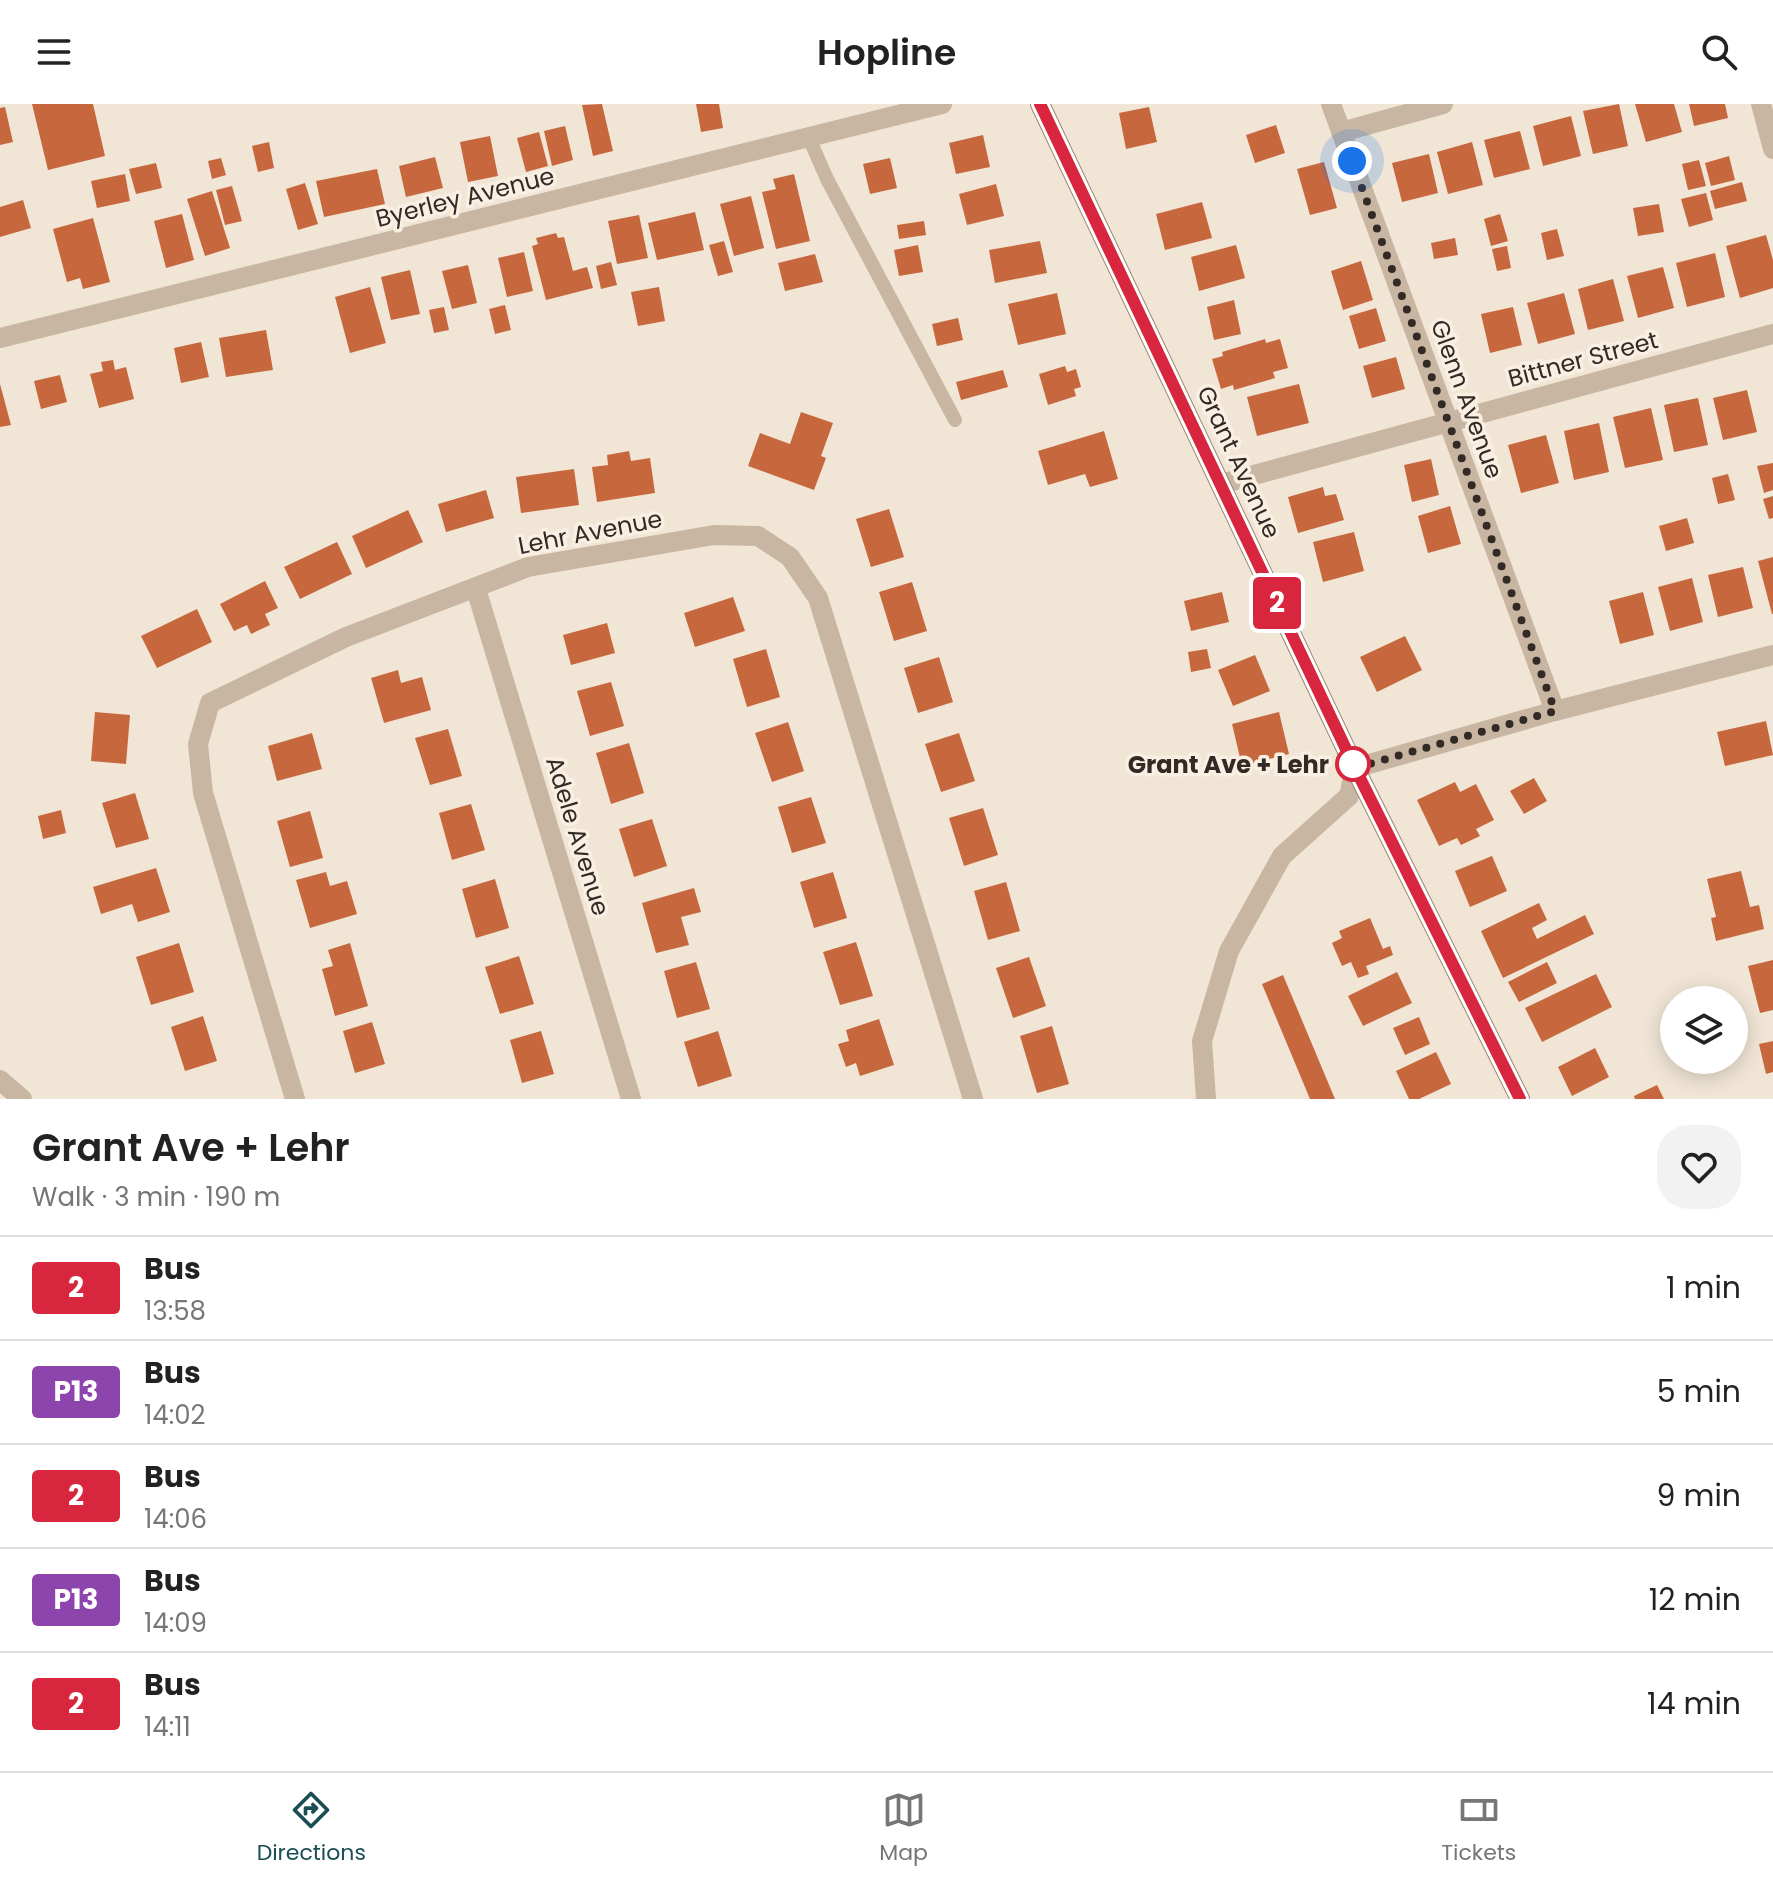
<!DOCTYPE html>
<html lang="en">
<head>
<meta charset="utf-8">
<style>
	body { margin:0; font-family:Poppins,sans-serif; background:#f2f2f2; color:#222; height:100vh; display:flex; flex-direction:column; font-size:30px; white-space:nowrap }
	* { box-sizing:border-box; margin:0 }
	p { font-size:26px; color:#767676 }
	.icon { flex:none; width:44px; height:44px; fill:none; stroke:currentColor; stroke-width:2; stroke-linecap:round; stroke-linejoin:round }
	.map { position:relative; height:995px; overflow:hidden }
	.details { display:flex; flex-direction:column; background:#fff; flex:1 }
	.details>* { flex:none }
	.badge { padding:0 16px; border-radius:6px; font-size:28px; line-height:52px }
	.buttons { position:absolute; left:1660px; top:882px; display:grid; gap:16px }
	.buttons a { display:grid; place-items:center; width:88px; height:88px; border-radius:50%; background:#fff; box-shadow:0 4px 20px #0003; font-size:40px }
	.you { position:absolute; width:40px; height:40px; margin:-20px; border:6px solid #fff; border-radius:50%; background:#1a73e8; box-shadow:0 0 0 12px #1a73e833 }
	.map>.badge { position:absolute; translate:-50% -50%; box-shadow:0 0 0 4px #fff }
	.round { display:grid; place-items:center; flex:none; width:84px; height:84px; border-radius:32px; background:#f2f2f2 }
	.overview { display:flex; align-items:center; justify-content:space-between; height:136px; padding:0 32px }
	h1 { font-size:38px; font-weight:600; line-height:60px }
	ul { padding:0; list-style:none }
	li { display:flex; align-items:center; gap:24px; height:104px; padding:0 32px; border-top:2px solid #e0e0e0 }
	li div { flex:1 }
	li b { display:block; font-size:30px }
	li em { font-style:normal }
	li .badge { min-width:88px; font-weight:700; text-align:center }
	header { display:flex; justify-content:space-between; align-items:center; height:104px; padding:0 32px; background:#fff; font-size:36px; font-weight:600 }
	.menu { display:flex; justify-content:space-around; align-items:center; height:112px; border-top:2px solid #e0e0e0; background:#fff; font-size:22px; color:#767676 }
	.menu a { display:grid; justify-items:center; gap:4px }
	.menu .on { color:#1a4d54 }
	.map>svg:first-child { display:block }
	.building { fill:#c7673d }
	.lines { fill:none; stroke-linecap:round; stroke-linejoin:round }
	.service { stroke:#c8b6a2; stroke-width:14 }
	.minor { stroke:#c8b6a2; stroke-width:20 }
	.secondary { stroke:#9c8574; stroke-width:20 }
	.line-casing { stroke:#fff; stroke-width:18 }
	.line { stroke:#d7263d; stroke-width:12 }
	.walk { stroke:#332a25; stroke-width:8; stroke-dasharray:0 14.4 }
	.stop-dot { fill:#fff; stroke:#d7263d; stroke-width:4 }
	.labels { text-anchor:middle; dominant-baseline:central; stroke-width:7; stroke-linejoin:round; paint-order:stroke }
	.street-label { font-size:24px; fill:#332a25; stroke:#f9efe2 }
	.stop-label { font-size:24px; font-weight:bold; fill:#332a25; stroke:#f9efe2; text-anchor:end }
</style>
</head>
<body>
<header><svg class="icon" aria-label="menu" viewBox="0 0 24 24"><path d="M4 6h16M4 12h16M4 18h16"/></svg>Hopline<svg class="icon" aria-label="search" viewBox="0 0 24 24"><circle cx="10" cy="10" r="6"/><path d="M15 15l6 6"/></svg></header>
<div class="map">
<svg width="1773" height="995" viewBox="0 0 1773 995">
	<rect width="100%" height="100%" fill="#f1e6d6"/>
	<g class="building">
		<polygon points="32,0 93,0 105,52 48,66"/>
		<polygon points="602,0 613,47 593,52 582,1"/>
		<polygon points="696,0 719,0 723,24 701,28"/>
		<polygon points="1619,0 1628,42 1593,50 1583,7"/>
		<polygon points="1635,0 1674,0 1682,28 1646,38"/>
		<polygon points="1689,0 1725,0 1728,14 1694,22"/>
		<polygon points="5,3 13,38 0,41 0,4"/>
		<polygon points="1149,3 1157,38 1126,45 1119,9"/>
		<polygon points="1571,12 1581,52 1543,62 1533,22"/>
		<polygon points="1276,21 1285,49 1255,59 1246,31"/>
		<polygon points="565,22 573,56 552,62 544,27"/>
		<polygon points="1520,27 1530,65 1494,74 1484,36"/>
		<polygon points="539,28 548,62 526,68 517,34"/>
		<polygon points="983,31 990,63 956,70 949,39"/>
		<polygon points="490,32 498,72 468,78 460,38"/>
		<polygon points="269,38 274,64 258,68 252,42"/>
		<polygon points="1472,38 1483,81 1448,90 1437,48"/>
		<polygon points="1429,50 1438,89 1402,98 1392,59"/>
		<polygon points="1729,52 1735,76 1711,82 1705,59"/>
		<polygon points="435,53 443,84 406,93 399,62"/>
		<polygon points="221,54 226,71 212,75 208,57"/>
		<polygon points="890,54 897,84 870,90 863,60"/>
		<polygon points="1699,56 1706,82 1688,86 1682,60"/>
		<polygon points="1324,58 1337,104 1310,111 1297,65"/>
		<polygon points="156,59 162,84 136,90 129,65"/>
		<polygon points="377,65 385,100 324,113 316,77"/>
		<polygon points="125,70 130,97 97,104 91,77"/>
		<polygon points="794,70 810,137 776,145 762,88 776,85 773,75"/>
		<polygon points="1742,78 1747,97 1715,105 1710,87"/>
		<polygon points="305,79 318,120 298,126 286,85"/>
		<polygon points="996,80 1004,112 967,121 959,90"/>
		<polygon points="232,82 242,117 225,121 216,86"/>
		<polygon points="212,87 230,144 205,152 187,95"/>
		<polygon points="1706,89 1713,116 1689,123 1681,95"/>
		<polygon points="751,92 764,144 734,152 720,100"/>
		<polygon points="23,96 31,124 0,133 0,103"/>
		<polygon points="1202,98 1212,134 1165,146 1156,110"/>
		<polygon points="1659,100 1664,128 1638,132 1633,104"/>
		<polygon points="695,108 704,146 657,156 648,119"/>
		<polygon points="182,110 194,156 166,164 154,117"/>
		<polygon points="1500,110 1508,137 1491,142 1484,115"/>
		<polygon points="639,111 648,154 617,160 608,117"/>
		<polygon points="93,114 110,178 83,185 80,174 67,178 53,125"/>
		<polygon points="924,117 926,131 899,135 897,121"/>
		<polygon points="1557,125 1564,152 1547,156 1541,129"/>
		<polygon points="556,129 558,134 564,133 573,167 587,163 593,184 546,196 532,142 538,140 536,134"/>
		<polygon points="1766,131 1773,156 1773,184 1740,194 1726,142"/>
		<polygon points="1455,134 1458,151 1434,155 1431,139"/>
		<polygon points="724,137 733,168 718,172 709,141"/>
		<polygon points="1040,137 1047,169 995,179 989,146"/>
		<polygon points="918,141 923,168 899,172 894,146"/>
		<polygon points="1236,141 1245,174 1199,187 1191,153"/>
		<polygon points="1507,142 1511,164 1497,167 1492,145"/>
		<polygon points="524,148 533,187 507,193 498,154"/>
		<polygon points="1715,149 1725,193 1687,203 1676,159"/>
		<polygon points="815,150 823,178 785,187 778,159"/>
		<polygon points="1361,157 1373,196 1343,206 1331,167"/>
		<polygon points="611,158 617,181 601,185 596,162"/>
		<polygon points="468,161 477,199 452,205 442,167"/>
		<polygon points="1663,163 1674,204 1638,214 1627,172"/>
		<polygon points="410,166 420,210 391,216 381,173"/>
		<polygon points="1613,175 1624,217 1588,226 1578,185"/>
		<polygon points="370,183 386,239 350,249 335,193"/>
		<polygon points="659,183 665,217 638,222 631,188"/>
		<polygon points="1057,189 1066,230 1018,241 1008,200"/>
		<polygon points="1564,189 1575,230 1538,240 1527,199"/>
		<polygon points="1234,196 1241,230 1214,236 1207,203"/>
		<polygon points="505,201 511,226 495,230 489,205"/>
		<polygon points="444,203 449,226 434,229 429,206"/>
		<polygon points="1513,203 1522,241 1490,249 1481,210"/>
		<polygon points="1376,204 1386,237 1359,245 1349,212"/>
		<polygon points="958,214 963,236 937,242 932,220"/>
		<polygon points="266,226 273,266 226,273 219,234"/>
		<polygon points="1265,235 1266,239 1280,235 1288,264 1273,268 1275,274 1234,286 1233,281 1221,285 1212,255 1223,252 1222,248"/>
		<polygon points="201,238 209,273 181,279 174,244"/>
		<polygon points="1396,253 1405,285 1372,294 1363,262"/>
		<polygon points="113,256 115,266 126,263 134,295 99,304 90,270 103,267 101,258"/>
		<polygon points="1065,262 1067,268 1076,265 1081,283 1074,285 1076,292 1048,301 1039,270"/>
		<polygon points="1003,266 1008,283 961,296 956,278"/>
		<polygon points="60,271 67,298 41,305 34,277"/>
		<polygon points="0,280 11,321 0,323"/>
		<polygon points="1299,280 1309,319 1257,332 1247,293"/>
		<polygon points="1747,286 1757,328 1723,336 1713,294"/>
		<polygon points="1698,294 1708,341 1674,348 1664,301"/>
		<polygon points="1651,304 1663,356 1625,364 1613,313"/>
		<polygon points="801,308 833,319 821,352 826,354 814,386 748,362 760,329 790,340"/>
		<polygon points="1599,319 1609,368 1574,376 1564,327"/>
		<polygon points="1104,327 1118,375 1090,383 1085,370 1048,381 1038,347"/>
		<polygon points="1546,331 1559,379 1521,389 1508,341"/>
		<polygon points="629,347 631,357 650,354 655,389 597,398 592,363 608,361 607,351"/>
		<polygon points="1431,355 1439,391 1412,398 1404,361"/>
		<polygon points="1773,359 1773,386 1764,389 1757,362"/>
		<polygon points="574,365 579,401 521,409 516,373"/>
		<polygon points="1728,370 1735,396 1718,400 1712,374"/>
		<polygon points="1323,383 1325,392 1336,390 1344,416 1298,429 1288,393"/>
		<polygon points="486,386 494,414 446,428 438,400"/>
		<polygon points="1773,392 1773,414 1769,415 1763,395"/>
		<polygon points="1450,402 1461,440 1428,449 1418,412"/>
		<polygon points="889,405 904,453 871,463 856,415"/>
		<polygon points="408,406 423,438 366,464 352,432"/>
		<polygon points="1687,414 1694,439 1666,447 1659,422"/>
		<polygon points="1354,428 1364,467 1323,478 1313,438"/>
		<polygon points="337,438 352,470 300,495 284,463"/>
		<polygon points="1773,453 1773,510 1772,510 1758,457"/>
		<polygon points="1743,463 1753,504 1718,513 1708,471"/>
		<polygon points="1692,474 1703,518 1670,527 1658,483"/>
		<polygon points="265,477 278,504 265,510 270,521 251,530 247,521 234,527 220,500"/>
		<polygon points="912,478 927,527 894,537 879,488"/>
		<polygon points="1222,488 1229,518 1191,527 1184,497"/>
		<polygon points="1643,488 1654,531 1620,540 1609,497"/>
		<polygon points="733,493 745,527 695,543 684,509"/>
		<polygon points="197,505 212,538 157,564 141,532"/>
		<polygon points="607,519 615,549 571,561 563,531"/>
		<polygon points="1405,532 1422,566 1377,588 1360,553"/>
		<polygon points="766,545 780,593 747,603 733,555"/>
		<polygon points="1207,545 1211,564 1191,568 1188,548"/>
		<polygon points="1255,551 1270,587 1233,602 1218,566"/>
		<polygon points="939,553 953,598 918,609 904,564"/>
		<polygon points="398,566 401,579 422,573 431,606 384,619 371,574"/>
		<polygon points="611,578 624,622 590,632 577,587"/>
		<polygon points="95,608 130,611 126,660 91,657"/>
		<polygon points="1279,608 1289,650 1242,662 1232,620"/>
		<polygon points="1766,617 1773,651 1725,662 1717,628"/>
		<polygon points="788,618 804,667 772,678 755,629"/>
		<polygon points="448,625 462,672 430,681 415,634"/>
		<polygon points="312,629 322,665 277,677 268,642"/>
		<polygon points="959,629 975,677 941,688 925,640"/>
		<polygon points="629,639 644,689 611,700 596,649"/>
		<polygon points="1534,674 1547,697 1524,710 1510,687"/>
		<polygon points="1455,678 1460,688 1476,680 1494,716 1476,725 1480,732 1461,741 1457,734 1439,742 1417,696"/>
		<polygon points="135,689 149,735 116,744 102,699"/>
		<polygon points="811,693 826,739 792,749 778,703"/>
		<polygon points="471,700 485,746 452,756 439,709"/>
		<polygon points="983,704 998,751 964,762 949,714"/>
		<polygon points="61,706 66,729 43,735 38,712"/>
		<polygon points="310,707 323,754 290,763 277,717"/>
		<polygon points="652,715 667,762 634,773 619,725"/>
		<polygon points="1492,752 1507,787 1470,803 1455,767"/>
		<polygon points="156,764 170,808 138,818 132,800 101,810 93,783"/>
		<polygon points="1741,767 1750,803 1759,801 1764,825 1716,837 1711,814 1716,813 1707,775"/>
		<polygon points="326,768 330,782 347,777 357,810 310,824 296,776"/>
		<polygon points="833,768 847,814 814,824 800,778"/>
		<polygon points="495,775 509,824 476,834 462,785"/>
		<polygon points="1006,778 1020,827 988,836 974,787"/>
		<polygon points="694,784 701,808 681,813 689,841 656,849 642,799"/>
		<polygon points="1539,799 1547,816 1532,824 1537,835 1585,811 1594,830 1503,874 1481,827"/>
		<polygon points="1370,814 1383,845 1390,842 1393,851 1366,862 1369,870 1358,874 1351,858 1342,862 1332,839 1342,834 1339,827"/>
		<polygon points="856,838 873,892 840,901 823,848"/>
		<polygon points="179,839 194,888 151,901 136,853"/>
		<polygon points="350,839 368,902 335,912 322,865 333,862 328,846"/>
		<polygon points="519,852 534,900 500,910 485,863"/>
		<polygon points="1029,853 1046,902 1013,914 996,864"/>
		<polygon points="1773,856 1773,906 1760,909 1748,862"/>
		<polygon points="696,858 710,905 677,914 664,867"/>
		<polygon points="1547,858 1557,879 1519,898 1508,878"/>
		<polygon points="1397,868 1412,899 1363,922 1348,892"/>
		<polygon points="1596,870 1612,903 1542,938 1525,904"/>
		<polygon points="1283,871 1335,995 1310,995 1262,880"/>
		<polygon points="203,912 217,957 185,967 171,923"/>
		<polygon points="1419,913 1430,940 1405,951 1393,924"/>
		<polygon points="879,915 894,961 860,972 856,959 846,963 838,940 849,937 846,926"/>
		<polygon points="372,918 385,960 355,969 343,927"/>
		<polygon points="1052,922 1069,980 1037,989 1020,932"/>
		<polygon points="541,927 554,970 522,979 510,936"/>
		<polygon points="718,927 732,972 698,983 684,938"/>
		<polygon points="1773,937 1773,968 1766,970 1759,940"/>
		<polygon points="1595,944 1609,973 1572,992 1558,963"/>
		<polygon points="1436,948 1451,980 1419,995 1409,995 1396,967"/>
		<polygon points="1657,981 1664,995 1635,995 1634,992"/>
	</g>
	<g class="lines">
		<polyline class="service" points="809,34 827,75 955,316"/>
		<g class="minor">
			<polyline points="1331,0 1555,607"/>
			<polyline points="1761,0 1773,45"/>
			<polyline points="1341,28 1443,0"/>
			<polyline points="0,234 942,0"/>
			<polyline points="1221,380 1773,230"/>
			<polyline points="476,485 631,995"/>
			<polyline points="0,976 22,995"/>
			<polyline points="295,995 203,689 198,640 210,599 346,533 528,463 714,431 758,432 790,453 818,494 973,995"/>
			<polyline points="1206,995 1202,937 1229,847 1282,752 1349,692 1355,664 1555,607 1773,551"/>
		</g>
		<polyline class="secondary" points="1040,0 1355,664 1520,995"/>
	</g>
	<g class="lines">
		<g class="line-casing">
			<polyline id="line" points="1040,0 1355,664 1520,995"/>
		</g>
		<use href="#line" class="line"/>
		<polyline class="walk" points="1352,57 1555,607 1355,664 1353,660"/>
	</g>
	<circle class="stop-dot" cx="1353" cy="660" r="16"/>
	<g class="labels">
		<g class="street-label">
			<text transform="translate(465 93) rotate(-14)">Byerley Avenue</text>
			<text transform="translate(1583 255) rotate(-15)">Bittner Street</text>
			<text transform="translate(1467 295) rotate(70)">Glenn Avenue</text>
			<text transform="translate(1239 358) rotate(65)">Grant Avenue</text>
			<text transform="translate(590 428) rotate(-11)">Lehr Avenue</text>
			<text transform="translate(578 732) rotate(73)">Adele Avenue</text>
		</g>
		<g class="stop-label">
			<text x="1329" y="660">Grant Ave + Lehr</text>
		</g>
	</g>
</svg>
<div class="buttons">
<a><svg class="icon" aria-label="layers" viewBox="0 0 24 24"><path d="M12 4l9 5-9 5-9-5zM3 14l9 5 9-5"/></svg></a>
</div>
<div class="you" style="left:1352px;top:57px"></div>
<b class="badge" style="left:1277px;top:499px;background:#d7263d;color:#fff">2</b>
</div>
<section class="details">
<div class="overview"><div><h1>Grant Ave + Lehr</h1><p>Walk · 3 min · 190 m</p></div><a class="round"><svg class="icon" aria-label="heart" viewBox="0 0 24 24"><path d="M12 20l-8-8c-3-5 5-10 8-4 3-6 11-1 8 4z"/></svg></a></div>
<ul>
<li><span class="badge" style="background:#d7263d;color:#fff">2</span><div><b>Bus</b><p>13:58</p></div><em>1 min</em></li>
<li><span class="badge" style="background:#8e44ad;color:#fff">P13</span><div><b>Bus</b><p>14:02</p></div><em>5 min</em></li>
<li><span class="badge" style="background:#d7263d;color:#fff">2</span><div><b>Bus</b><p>14:06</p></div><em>9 min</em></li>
<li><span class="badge" style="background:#8e44ad;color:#fff">P13</span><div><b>Bus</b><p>14:09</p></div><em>12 min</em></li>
<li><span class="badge" style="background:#d7263d;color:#fff">2</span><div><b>Bus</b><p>14:11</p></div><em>14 min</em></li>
</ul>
</section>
<nav class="menu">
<a class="on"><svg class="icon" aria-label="directions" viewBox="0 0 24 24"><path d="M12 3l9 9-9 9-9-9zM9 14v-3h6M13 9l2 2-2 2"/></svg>Directions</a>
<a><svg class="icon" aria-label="map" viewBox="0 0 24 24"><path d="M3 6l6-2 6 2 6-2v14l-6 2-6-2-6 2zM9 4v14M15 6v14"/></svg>Map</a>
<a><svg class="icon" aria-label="tickets" viewBox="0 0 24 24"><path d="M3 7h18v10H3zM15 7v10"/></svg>Tickets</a>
</nav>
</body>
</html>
